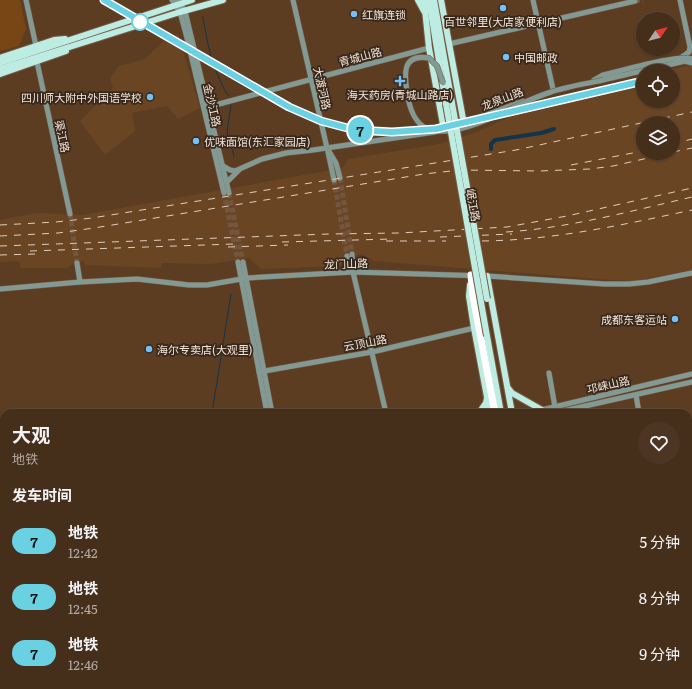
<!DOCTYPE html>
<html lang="zh">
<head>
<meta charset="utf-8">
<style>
	body { margin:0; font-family:Literata,"Noto Sans SC",serif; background:#4c3623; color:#f1f3f6; height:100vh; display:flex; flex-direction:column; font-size:15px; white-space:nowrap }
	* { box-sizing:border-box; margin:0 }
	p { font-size:13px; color:#b0a8a2 }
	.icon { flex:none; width:22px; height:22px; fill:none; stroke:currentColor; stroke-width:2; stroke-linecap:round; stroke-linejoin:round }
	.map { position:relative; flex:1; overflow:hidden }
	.details { position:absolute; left:0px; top:409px; width:692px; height:280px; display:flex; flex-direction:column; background:#452e1a; border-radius:12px 12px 0 0; box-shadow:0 1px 3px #0004,0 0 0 1px #5d4a39 }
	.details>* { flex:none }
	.badge { padding:0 8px; border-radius:13px; font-size:14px; line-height:26px }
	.needle { width:26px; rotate:55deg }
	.fabs { position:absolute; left:636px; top:12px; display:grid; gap:8px }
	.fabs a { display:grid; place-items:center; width:44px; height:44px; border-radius:50%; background:#452e1a; box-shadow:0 1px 3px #0004,0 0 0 1px #5d4a39; font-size:20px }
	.map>.badge { position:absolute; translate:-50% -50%; box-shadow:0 0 0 2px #fff }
	h2 { padding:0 12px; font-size:15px; line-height:36px }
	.round { display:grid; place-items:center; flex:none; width:42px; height:42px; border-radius:21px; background:#4c3623 }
	.head { display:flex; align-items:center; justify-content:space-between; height:68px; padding:0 12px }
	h1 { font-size:19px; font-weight:700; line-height:30px }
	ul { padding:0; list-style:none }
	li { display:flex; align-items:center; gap:12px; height:56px; padding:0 12px }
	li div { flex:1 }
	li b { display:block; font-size:15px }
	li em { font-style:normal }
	li .badge { min-width:44px; font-weight:700; text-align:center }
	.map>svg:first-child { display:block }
	.built { fill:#694524; fill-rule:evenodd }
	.green { fill:#784614 }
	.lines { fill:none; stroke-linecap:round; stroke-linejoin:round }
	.stream { stroke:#14344a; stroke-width:1 }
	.canal { stroke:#14344a; stroke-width:4 }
	.minor-tunnel { stroke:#73563d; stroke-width:5; stroke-dasharray:5 2.5; stroke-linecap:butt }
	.minor-casing { stroke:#785b42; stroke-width:6 }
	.major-casing { stroke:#785b42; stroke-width:8 }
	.highway-casing { stroke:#785b42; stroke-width:8 }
	.minor { stroke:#829994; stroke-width:5 }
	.major { stroke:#bcece2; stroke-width:6 }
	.highway { stroke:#fefefe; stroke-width:7 }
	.rail { stroke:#e2cebc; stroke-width:1; stroke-dasharray:7 7; stroke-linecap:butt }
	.minor-bridge-casing { stroke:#785b42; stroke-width:6; stroke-linecap:butt }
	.major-bridge-casing { stroke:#785b42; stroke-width:8; stroke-linecap:butt }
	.minor-bridge { stroke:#829994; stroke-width:5 }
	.major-bridge { stroke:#bcece2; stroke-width:6 }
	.line-casing { stroke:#fff; stroke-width:9 }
	.line { stroke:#6ad1e3; stroke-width:6 }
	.poi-dot { fill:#75c0f6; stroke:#36281c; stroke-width:1.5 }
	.stop-dot { fill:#fff; stroke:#6ad1e3; stroke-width:2 }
	.labels { text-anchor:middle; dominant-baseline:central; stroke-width:3.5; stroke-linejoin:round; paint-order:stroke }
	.poi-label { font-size:11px; fill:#f7e4d4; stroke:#36281c; text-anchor:start }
	.street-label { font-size:11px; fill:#f7e4d4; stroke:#36281c }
</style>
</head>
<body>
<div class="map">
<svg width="692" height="689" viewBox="0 0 692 689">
	<rect width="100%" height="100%" fill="#5c3d22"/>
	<g class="built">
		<polygon points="178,34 200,108 178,119 167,106 132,113 135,131 105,155 80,121 113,88 110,78 119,66 145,59 165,40"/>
		<path d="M692,65v205l-59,11 -22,-1 -237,-19 -12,-7 -17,5 -6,7 -78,3 -12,-11 -38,6 -49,-1 -1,5 -75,-3 -3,-4 -11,3 -5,4h-46l-2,-7 -19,1v-42l36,-7 46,2 261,-47 5,-9 91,-15 35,-11 72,-32 97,-25v25h30v-30h-7zM643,123h30v30h-30z"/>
		<polygon points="0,580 4,581 4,684 0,684"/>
	</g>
	<polygon class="green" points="0,0 20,0 26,29 19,46 0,51"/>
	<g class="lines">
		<g class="stream">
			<path d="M203,17c4,23 7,44 18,65 2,5 4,10 8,14"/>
			<polyline points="231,105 227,132 234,156"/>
			<polyline points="212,413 231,294"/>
			<polyline points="160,689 163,685"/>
		</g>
		<polyline class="canal" points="491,149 491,144 495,140 541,133 554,129"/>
		<g class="minor-tunnel">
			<polyline points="635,1 643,0"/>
			<polyline points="340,178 352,254"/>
			<polyline points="334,180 347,256"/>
			<polyline points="224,193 238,262"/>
			<polyline points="229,193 243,262"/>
			<polyline points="70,214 77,263"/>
		</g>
		<g class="minor-casing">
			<g id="minor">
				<polyline points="26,0 36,46"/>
				<polyline points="172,0 180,12 186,34 224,193"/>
				<polyline points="177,0 185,11 229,193"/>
				<polyline points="293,0 327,148 336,163 340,178"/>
				<polyline points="533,0 553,89"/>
				<polyline points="449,44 635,1"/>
				<polyline points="679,59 689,52 690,47 680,0"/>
				<polyline points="37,62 70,214"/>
				<polyline points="637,70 662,63"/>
				<polyline points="594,80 603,75"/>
				<polyline points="204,108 429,48"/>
				<polyline points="454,127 523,101"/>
				<polyline points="328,152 334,180"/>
				<polyline points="223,166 230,170 235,171 262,159 286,153 313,150 435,132"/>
				<polyline points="227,182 239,170"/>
				<polyline points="352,254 353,272 386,413"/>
				<polyline points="347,256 351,266"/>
				<polyline points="238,262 267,413"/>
				<polyline points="243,262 272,413"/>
				<polyline points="77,263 80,282"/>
				<polyline points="0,289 80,282 137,279 189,285 207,285 247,278 353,272 487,276 604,284 629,284 648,282 692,273"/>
				<polyline points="259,372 372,352 474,328"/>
				<polyline points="549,373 555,407"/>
				<polyline points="636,395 639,413"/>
				<polyline points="529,413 692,374"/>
				<polyline points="554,413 692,382"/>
				<polyline points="0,425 4,425"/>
				<polyline points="688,667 692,665"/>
				<polyline points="627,689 638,685"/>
			</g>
		</g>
		<g class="major-casing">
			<g id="major">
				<polyline points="418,0 424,11"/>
				<polyline points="424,0 429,48 444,130"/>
				<polyline points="429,0 446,104"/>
				<polyline points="434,0 452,103"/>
				<polyline points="441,0 464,124"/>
				<polyline points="0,58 54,40 65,39"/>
				<polyline points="0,63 192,0"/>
				<polyline points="0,69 180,12 223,0"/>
				<polyline points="0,74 66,51"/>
				<polyline points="487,276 512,413"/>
				<polyline points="470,285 469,296 474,328 490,413"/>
				<polyline points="487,336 501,413"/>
				<polyline points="508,388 512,393 542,410"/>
				<polyline points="479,413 486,403 487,398"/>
				<polyline points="688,534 692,533"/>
				<polyline points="688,567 692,567"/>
				<polyline points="298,689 311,685"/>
				<polyline points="411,689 418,685"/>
			</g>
		</g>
		<g class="highway-casing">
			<g id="highway">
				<polyline points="471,275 473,296 495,413"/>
				<polyline points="688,543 692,543"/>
				<polyline points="688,558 692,557"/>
				<polyline points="317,689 329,685"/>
				<polyline points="340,689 350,685"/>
				<polyline points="374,689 384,685"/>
				<polyline points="390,689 398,685"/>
			</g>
		</g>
		<use href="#minor" class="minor"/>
		<use href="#major" class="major"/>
		<use href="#highway" class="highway"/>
		<g class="rail">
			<polyline points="673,144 692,139"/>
			<polyline points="673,152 692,148"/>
			<polyline points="571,165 643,151"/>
			<polyline points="0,225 56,222 92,218 516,150 692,112"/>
			<path d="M506,232c63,-4 125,-21 186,-35"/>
			<polyline points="0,236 58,233 94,228 424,174 460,170 539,171 590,169 613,166 670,153"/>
			<polyline points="440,237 512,234"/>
			<polyline points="386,241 446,241"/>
			<path d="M468,241c78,1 149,-15 224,-31"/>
			<polyline points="282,242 392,239"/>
			<polyline points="0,246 329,234 399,233 507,227 567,216 692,188"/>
			<polyline points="228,247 288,245"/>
			<polyline points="30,251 234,244"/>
			<polyline points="0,255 36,254"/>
		</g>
		<g class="minor-bridge-casing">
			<g id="minor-bridge">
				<path d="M603,75c15,-3 78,-22 89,-16"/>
				<path d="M443,83l-6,-17 -8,-8c-30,-5 -24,21 -21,40 3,15 9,30 26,33 7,1 14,0 21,-1 35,-7 63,-28 96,-38 15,-5 32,-8 48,-11 28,-7 57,-13 86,-20l7,2"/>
			</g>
		</g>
		<g class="major-bridge-casing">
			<g id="major-bridge">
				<polyline points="452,103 487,299"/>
				<polyline points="446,104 487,336"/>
			</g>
		</g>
		<use href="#minor-bridge" class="minor-bridge"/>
		<use href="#major-bridge" class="major-bridge"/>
	</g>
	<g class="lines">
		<g class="line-casing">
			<polyline id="line" points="104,0 289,107 321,121 355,130 392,132 436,129 643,81"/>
		</g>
		<use href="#line" class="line"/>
	</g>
	<g class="poi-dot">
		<circle cx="503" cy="8" r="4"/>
		<circle cx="354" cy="14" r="4"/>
		<circle cx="506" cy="57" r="4"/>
		<path d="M398 75h4v4h4v4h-4v4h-4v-4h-4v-4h4z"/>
		<circle cx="150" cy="97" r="4"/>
		<circle cx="196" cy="141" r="4"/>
		<circle cx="675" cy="319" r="4"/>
		<circle cx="149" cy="349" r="4"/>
	</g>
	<circle class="stop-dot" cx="140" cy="22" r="8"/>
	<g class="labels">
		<g class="poi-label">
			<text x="362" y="14">红旗连锁</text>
			<text x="503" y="21" text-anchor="middle">百世邻里(大店家便利店)</text>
			<text x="514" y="57">中国邮政</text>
			<text x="400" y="94" text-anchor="middle">海天药房(青城山路店)</text>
			<text x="142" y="97" text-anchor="end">四川师大附中外国语学校</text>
			<text x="204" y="141">优味面馆(东汇家园店)</text>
			<text x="667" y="319" text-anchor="end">成都东客运站</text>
			<text x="157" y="349">海尔专卖店(大观里)</text>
		</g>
		<g class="street-label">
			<text transform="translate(360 56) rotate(-15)">青城山路</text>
			<text transform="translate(323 88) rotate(77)">大渡河路</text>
			<text transform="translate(502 98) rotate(-21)">龙泉山路</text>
			<text transform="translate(213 105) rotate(77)">金沙江路</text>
			<text transform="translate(63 136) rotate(78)">渠江路</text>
			<text transform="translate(474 205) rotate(80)">岷江路</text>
			<text transform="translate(346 263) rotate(-2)">龙门山路</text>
			<text transform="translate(365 342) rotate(-11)">云顶山路</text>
			<text transform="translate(608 384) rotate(-13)">邛崃山路</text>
		</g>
	</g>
</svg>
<div class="fabs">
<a><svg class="needle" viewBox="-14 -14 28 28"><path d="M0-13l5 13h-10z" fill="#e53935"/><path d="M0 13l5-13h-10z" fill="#b0a8a2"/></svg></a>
<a><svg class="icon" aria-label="locate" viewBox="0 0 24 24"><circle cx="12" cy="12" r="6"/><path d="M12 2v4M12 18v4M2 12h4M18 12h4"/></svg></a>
<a><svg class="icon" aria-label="layers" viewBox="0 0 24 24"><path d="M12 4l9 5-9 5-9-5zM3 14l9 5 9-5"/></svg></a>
</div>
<b class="badge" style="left:360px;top:130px;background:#6ad1e3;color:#111">7</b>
<section class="details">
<div class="head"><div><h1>大观</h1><p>地铁</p></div><a class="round"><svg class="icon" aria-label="heart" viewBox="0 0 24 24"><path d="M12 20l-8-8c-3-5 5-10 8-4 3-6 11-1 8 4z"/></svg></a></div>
<h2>发车时间</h2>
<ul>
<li><span class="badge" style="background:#6ad1e3;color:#111">7</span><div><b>地铁</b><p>12:42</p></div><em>5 分钟</em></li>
<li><span class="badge" style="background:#6ad1e3;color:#111">7</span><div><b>地铁</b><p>12:45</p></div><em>8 分钟</em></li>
<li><span class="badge" style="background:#6ad1e3;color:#111">7</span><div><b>地铁</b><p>12:46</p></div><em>9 分钟</em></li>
</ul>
</section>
</div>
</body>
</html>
